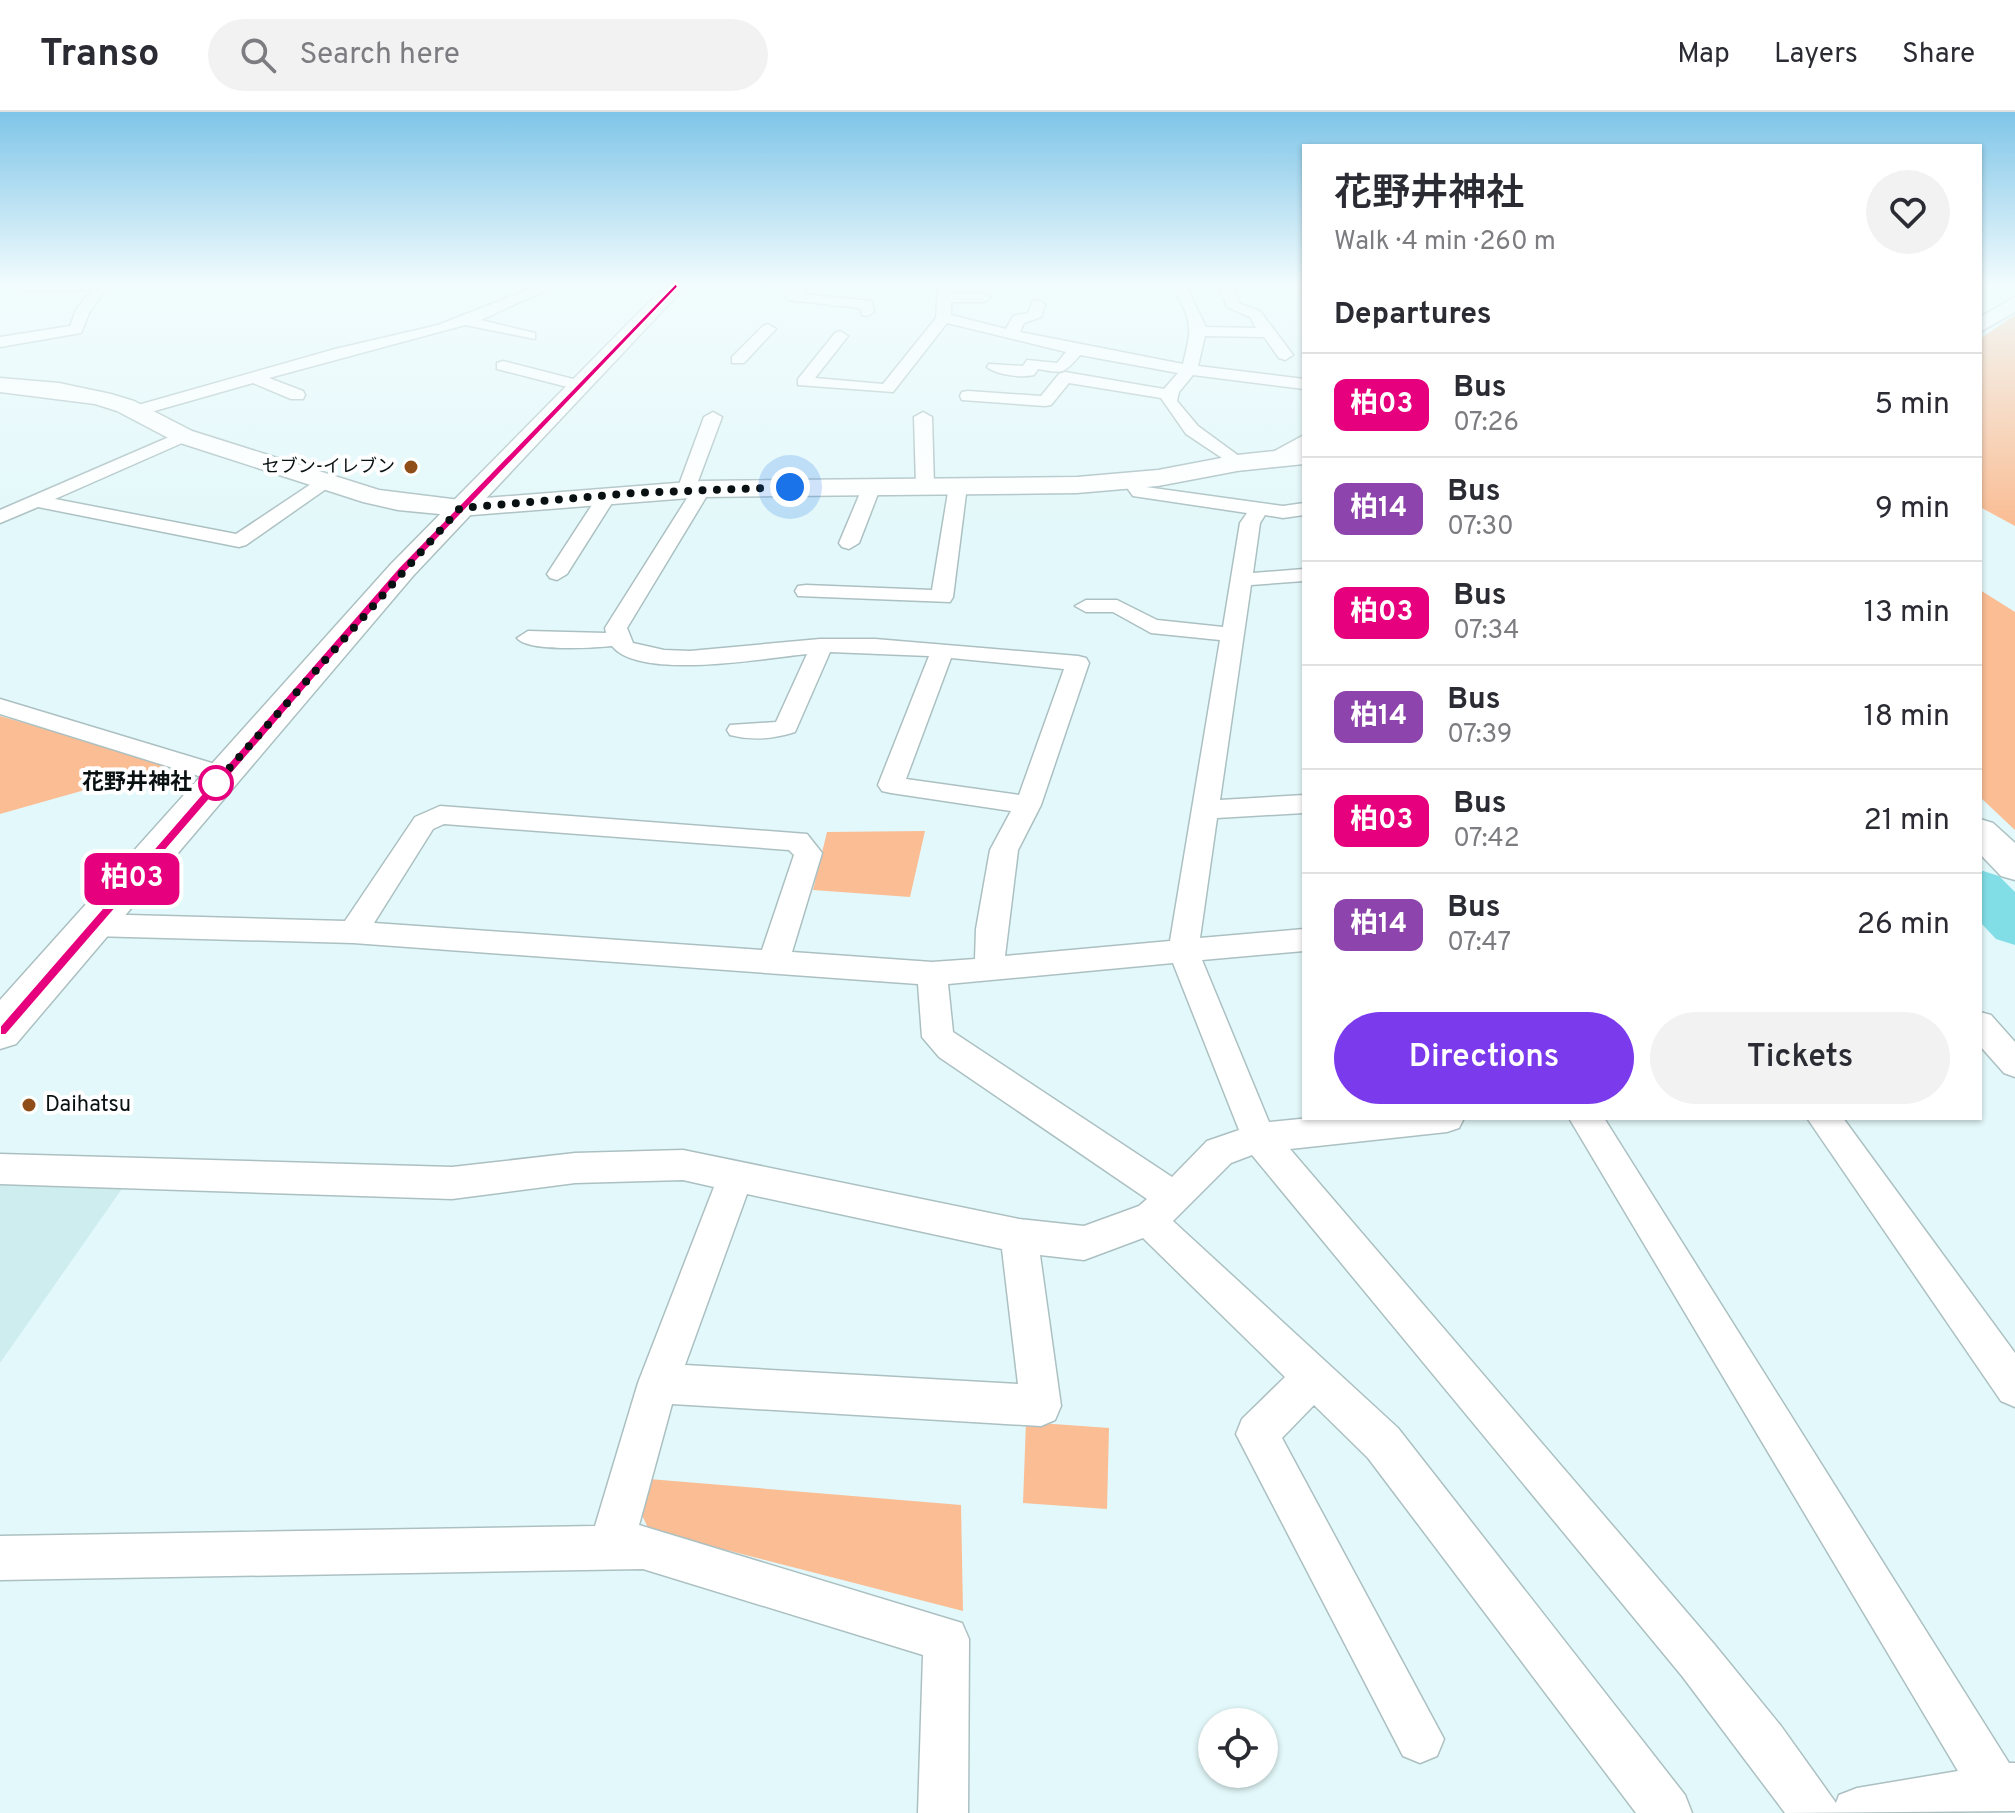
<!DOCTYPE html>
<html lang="en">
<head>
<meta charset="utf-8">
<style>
	body { margin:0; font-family:Overpass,"Noto Sans JP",sans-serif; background:#f2f2f3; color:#2b2b33; height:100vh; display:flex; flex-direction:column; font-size:30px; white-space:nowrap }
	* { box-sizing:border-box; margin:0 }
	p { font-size:26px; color:#7c7c81 }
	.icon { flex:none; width:44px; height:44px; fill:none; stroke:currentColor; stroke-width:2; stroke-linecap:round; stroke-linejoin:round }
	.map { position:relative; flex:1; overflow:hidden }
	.details { position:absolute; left:1302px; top:32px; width:680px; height:976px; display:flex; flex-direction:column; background:#fff; border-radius:0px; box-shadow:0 2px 6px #0004 }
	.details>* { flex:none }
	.badge { padding:0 16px; border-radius:12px; font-size:28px; line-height:52px }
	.fabs { position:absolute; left:1198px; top:1596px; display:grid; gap:16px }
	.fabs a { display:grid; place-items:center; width:80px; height:80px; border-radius:50%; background:#fff; box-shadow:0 2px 6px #0004; font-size:40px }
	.you { position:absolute; width:40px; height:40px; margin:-20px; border:6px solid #fff; border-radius:50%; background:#1a73e8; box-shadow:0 0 0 12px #1a73e833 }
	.map>.badge { position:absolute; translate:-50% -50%; box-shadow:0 0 0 4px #fff }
	h2 { padding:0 32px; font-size:30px; line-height:72px }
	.round { display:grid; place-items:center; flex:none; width:84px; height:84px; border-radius:42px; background:#f2f2f3 }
	.headline { display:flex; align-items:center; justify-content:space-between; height:136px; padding:0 32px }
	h1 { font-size:38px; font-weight:600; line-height:60px }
	.primary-button { display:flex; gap:16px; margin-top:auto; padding:16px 32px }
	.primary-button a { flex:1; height:92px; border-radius:48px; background:#7c3aed; color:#fff; font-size:32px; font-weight:600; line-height:92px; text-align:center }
	.primary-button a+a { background:#f2f2f3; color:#2b2b33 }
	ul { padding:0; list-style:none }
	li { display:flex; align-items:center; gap:24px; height:104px; padding:0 32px; border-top:2px solid #e1e1e2 }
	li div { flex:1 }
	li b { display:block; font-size:30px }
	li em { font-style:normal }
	li .badge { min-width:88px; font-weight:700; text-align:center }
	header { display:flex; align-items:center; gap:48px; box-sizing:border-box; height:112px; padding:0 40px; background:#fff; border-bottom:2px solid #e1e1e2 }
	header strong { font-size:38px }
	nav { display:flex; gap:44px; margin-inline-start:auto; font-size:28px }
	.search { width:560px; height:72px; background:#f2f2f3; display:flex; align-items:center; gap:20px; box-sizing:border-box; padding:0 28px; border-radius:44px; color:#7c7c81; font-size:30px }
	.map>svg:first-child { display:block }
	.built { fill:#ceedef }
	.green { fill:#fabd94 }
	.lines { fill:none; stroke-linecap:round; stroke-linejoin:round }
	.river { fill:#81dee7; fill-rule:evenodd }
	.street-casing { stroke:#acc0c2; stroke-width:3 }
	.secondary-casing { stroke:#acc0c2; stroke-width:3 }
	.primary-casing { stroke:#acc0c2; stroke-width:3 }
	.street { fill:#fff; fill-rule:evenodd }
	.secondary { fill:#fff; fill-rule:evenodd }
	.primary { fill:#fff; fill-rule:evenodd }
	.line { fill:#e6007e; stroke:#fff; stroke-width:2 }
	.walk { stroke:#0a1112; stroke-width:8; stroke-dasharray:0 14.4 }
	.poi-dot { fill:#8f4e19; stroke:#fff; stroke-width:3 }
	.stop-dot { fill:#fff; stroke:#e6007e; stroke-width:4 }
	.labels { text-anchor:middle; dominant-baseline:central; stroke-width:8; stroke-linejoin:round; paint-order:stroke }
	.far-poi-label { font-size:18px; fill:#0a1112; stroke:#fff; text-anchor:end }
	.stop-label { font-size:22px; font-weight:bold; fill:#0a1112; stroke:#fff; text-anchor:end }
	.poi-label { font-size:22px; fill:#0a1112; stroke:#fff; text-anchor:start }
</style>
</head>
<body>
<header>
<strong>Transo</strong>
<div class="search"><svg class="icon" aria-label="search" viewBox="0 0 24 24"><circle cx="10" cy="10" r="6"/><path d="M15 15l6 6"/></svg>Search here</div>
<nav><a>Map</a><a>Layers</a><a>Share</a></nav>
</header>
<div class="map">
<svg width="2015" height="1701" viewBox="0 0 2015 1701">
	<rect width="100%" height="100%" fill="#e3f8fa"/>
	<polygon class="built" points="4,1069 126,1071 0,1251 0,1074"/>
	<g class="green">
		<polygon points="2015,203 2015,414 1980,395 1980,227"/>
		<polygon points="1980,478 2015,500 2015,718 1980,685"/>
		<polygon points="0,604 173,653 0,702"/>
		<polygon points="925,719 910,785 813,778 827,720"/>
		<polygon points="1026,1310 1109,1316 1107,1397 1023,1391"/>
		<polygon points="649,1367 961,1393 963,1499 649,1418 641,1401"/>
	</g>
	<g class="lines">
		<polygon class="river" points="1980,758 1999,764 2015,780 2015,833 1996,827 1980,810"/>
		<g class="street-casing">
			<g id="street">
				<polygon points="15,174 109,174 90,199 81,221 0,235 0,225 70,214 76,198 91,178 22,178"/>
				<polygon points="537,174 555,174 481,208 535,221 535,227 465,213 269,266 303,279 305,283 303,287 291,287 253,271 137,304 129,299 131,295 335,237 438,213"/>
				<polygon points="796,174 810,174 804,182 872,189 874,200 867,204 862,203 860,196 788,188 786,185"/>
				<path d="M938,174h14v8h32l7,4 -7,4h-33v13l55,14 7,-13 15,-3 5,-12 5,-1 7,4 -4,13 -17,6 -4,9 163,32c10,-41 9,-41 -11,-78h14l20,41 50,1 -6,-11 -23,-10 -8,-21h14l7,18 20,7 33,44 -8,5 -6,-2 -15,-21 -59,-1 -7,30 106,13v10l-111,-14 -14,17 -2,9 21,25 45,33 3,4 -3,4 -6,1 -51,-34 -25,-36 -92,-15 -18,22 -6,1 -83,-6 -2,-4 2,-4 6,-1 73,5 18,-22 6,-2 99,17 14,-16 -98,-18c-17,20 -17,18 -42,14l-4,6c-13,3 -37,0 -47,-8l2,-3 34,2 4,-6 30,3 9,-11 -119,-29 -54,69 -95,-7v-6l37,-46 5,-2 8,5 -33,42 68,6 53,-66z"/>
				<polygon points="768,212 776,217 773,220 744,251 732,251 732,245 763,214"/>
				<polygon points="503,249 585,270 587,273 579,278 497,257 497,251"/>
				<path d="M713,300l9,5 -25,67 12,1 2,4 -84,139 6,15 31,7 26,1 130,-12h55l203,17 8,2 3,5 -48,142 -23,45 -13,106 165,-15 50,-301 -69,-7 -38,-21h-27l-11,-6 11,-6h31l40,20 66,7 17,-104 7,-10 -114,-17 -11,-15 9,-6 7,2 8,10 137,19 21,-3v12l-21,3 -18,-3 -5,8 -7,50 51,-4v12l-53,4 -31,215 84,-5v18l-87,5 -17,120 104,-9v22l-102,9 67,162 41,-4h154l-5,10 -12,4 -157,17 424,495 67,82 55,77 3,-8 18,-7 101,-17 -389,-653h35l405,645h6v48l-230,2 -103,-137 -430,-521 -21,8 -58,58 225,207 287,367 7,18h-56l-268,-355 -54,-53 -32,33 162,301 -7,17 -17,7 -17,-7 -167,-322 6,-15 43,-42 -142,-139 -59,22 -44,-5 21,151 -6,14 -14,6 -369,-22 -33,121 323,98 7,16 -1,174h-50l5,-158 -280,-86 -643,11v-44l595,-10 43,-143 76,-196 -31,-7 -108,3 -123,16 -452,-15v-30l452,13 123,-14 108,-3 336,69 65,7 55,-20 8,-7 -208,-142 -17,-20 -4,-53 -565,-41 -261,-7 -10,-3 -5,-8 5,-8 10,-3 253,7 70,-104 25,-11 367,28 15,19 -30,99 140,10 43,-3 1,-30 14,-79 21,-39 -120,-18 -9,-2 -4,-6 51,-129 -99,-4 -35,80c-22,7 -42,9 -65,3l-3,-5 3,-5 46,-3 31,-68c-42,4 -167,27 -195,-8 -19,2 -84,6 -95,-8l11,-7 78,2 -1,-5 84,-133 -10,-1 -2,-4 27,-73zM951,546l113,11 -45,126 -113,-16zM444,712l345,26 5,5 -32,95 -388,-27 59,-94zM1173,851l66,167 -32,11 -35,36 -219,-145 -5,-48zM747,1082l255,55 16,135 -333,-19z"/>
				<polygon points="923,300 932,305 934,374 925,380 916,374 914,305"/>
				<polygon points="183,319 192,324 189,328 55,387 236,422 320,366 334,366 336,370 246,433 239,435 38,395 0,411 0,398"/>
				<polygon points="1304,323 1304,335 1273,352 1261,352 1258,348"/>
				<polygon points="872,368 881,374 859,431 849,437 842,435 839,431 863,374"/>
				<polygon points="958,368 967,374 953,485 950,490 798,484 795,479 798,474 806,473 932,478 949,374"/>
				<polygon points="608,377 617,383 567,462 557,468 550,466 547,462 601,379"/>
				<polygon points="0,587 215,652 235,654 239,660 235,666 205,666 0,602"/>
				<polygon points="1980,900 1991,903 2015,930 2015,965 2004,961 1980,934"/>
				<polygon points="1807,1006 1843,1006 2015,1241 2015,1295 2001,1289"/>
			</g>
		</g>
		<g class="secondary-casing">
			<g id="secondary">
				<polygon points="2015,185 2015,200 1980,220 1980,205"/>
				<polygon points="0,266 59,271 111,282 134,289 192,319 379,378 460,388 702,369 1077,365 1158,358 1237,343 1304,336 1304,352 1237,359 1158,374 1077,381 702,385 460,404 398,398 363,390 174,329 117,299 95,292 0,280"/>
				<polygon points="1980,707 1993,711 2015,731 2015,768 2001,764 1980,742"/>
			</g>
		</g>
		<g class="primary-casing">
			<polygon id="primary" points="665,174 686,174 413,464 16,932 0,937 0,888 391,452"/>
		</g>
		<use href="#street" class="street"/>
		<use href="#secondary" class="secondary"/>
		<use href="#primary" class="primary"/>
	</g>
	<linearGradient id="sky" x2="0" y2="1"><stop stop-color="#7fc5e8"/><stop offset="0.42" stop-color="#f2fcfd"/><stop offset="1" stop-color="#f2fcfd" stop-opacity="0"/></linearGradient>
	<rect width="2015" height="412" fill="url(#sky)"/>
	<polygon class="line" points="676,171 678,175 406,460 6,923 0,923 0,914 398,456"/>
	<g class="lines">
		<polyline class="walk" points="216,671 214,660 226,660 460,396 633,381 790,375"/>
	</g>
	<g class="poi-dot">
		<circle cx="411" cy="355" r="8"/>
		<circle cx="29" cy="993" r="8"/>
	</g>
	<circle class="stop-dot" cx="216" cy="671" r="16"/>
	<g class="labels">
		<g class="far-poi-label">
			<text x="395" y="355">セブン-イレブン</text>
		</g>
		<g class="stop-label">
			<text x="192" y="671">花野井神社</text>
		</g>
		<g class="poi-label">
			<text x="45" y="993">Daihatsu</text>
		</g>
	</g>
</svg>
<div class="fabs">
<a><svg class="icon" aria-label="locate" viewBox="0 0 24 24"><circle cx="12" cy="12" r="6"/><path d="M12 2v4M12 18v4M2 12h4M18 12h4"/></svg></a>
</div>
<div class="you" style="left:790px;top:375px"></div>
<b class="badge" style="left:132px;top:767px;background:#e6007e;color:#fff">柏03</b>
<section class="details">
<div class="headline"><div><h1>花野井神社</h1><p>Walk · 4 min · 260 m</p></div><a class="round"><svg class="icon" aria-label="heart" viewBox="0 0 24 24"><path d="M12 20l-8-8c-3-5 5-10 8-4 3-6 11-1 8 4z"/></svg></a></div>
<h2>Departures</h2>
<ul>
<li><span class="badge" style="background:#e6007e;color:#fff">柏03</span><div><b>Bus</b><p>07:26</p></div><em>5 min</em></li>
<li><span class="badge" style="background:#8e44ad;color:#fff">柏14</span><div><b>Bus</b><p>07:30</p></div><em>9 min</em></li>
<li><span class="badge" style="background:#e6007e;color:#fff">柏03</span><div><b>Bus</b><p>07:34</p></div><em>13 min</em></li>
<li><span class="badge" style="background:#8e44ad;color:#fff">柏14</span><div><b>Bus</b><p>07:39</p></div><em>18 min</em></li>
<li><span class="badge" style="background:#e6007e;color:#fff">柏03</span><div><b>Bus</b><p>07:42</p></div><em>21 min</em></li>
<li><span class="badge" style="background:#8e44ad;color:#fff">柏14</span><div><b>Bus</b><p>07:47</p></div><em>26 min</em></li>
</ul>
<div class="primary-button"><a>Directions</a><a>Tickets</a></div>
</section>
</div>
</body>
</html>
